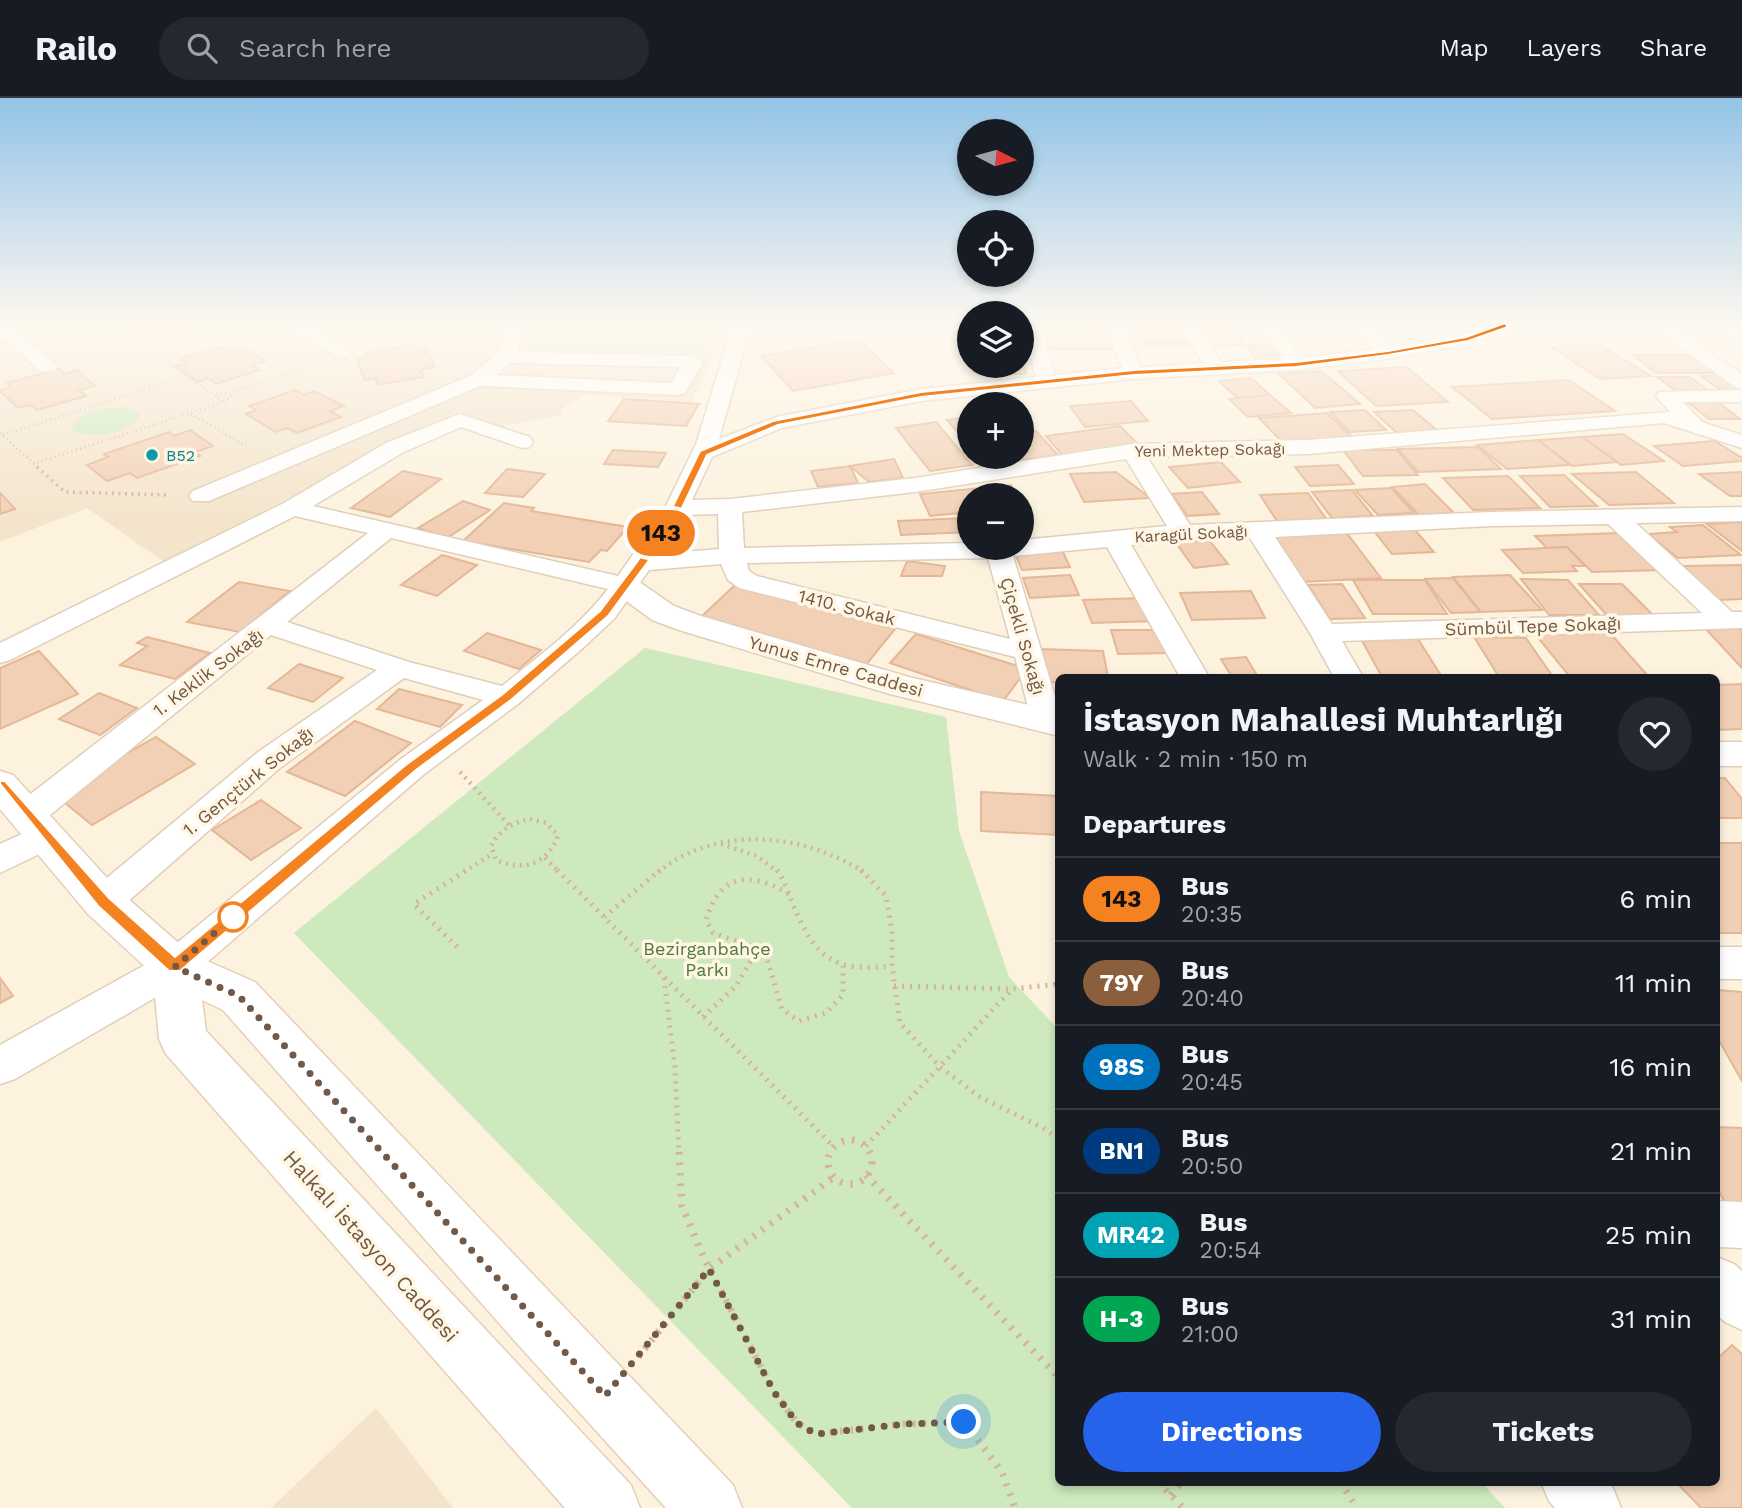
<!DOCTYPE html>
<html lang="en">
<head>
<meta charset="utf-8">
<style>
	body { margin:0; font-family:"Work Sans",sans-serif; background:#242831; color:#f1f3f6; height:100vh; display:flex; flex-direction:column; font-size:26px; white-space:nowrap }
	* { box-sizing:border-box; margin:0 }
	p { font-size:23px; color:#9ea1a6 }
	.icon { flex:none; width:38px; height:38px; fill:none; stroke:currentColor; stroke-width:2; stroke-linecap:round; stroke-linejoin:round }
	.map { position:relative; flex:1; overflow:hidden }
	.side { position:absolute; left:1055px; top:576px; width:665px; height:812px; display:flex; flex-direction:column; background:#171b24; border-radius:10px; box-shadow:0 4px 10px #0003 }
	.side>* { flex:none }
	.badge { padding:0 14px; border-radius:23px; font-size:24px; line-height:46px }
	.needle { width:46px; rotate:96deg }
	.fabs { position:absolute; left:957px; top:21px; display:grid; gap:14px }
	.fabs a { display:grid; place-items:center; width:77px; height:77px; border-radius:50%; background:#171b24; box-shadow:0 4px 10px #0003; font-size:35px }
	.you { position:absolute; width:35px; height:35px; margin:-18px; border:5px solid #fff; border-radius:50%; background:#1a73e8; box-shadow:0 0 0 10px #1a73e833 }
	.map>.badge { position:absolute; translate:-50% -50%; box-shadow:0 0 0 4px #fff }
	h2 { padding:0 28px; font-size:26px; line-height:63px }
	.round { display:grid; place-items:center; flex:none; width:74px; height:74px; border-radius:37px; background:#242831 }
	.summary { display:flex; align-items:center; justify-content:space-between; height:119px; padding:0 28px }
	h1 { font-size:33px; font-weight:700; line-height:52px }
	.cta { display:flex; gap:14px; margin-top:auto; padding:14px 28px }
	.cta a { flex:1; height:80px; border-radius:42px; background:#2563eb; color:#fff; font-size:28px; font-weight:700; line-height:80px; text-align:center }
	.cta a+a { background:#242831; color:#f1f3f6 }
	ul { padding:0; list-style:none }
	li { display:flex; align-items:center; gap:21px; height:84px; padding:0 28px; border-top:2px solid #363941 }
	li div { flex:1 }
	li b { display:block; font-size:26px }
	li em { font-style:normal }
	li .badge { min-width:77px; font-weight:700; text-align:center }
	header { display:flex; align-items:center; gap:42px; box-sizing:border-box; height:98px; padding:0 35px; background:#171b24; border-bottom:2px solid #363941 }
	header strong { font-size:33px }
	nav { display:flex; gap:38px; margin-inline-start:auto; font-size:24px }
	.search { width:490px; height:63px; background:#242831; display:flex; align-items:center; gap:18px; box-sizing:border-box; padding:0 24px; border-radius:38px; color:#9ea1a6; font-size:26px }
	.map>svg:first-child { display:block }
	.residential { fill:#f4e4cc }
	.green { fill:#cde9bd }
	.building { fill:#f2d0b5; stroke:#e4b796; stroke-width:2 }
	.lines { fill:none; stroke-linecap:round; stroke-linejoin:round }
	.minor-casing { stroke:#e0ceba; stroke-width:3 }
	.tertiary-casing { stroke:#e0ceba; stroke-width:3 }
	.secondary-casing { stroke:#e5cfb8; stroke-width:3 }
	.path-far4 { stroke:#d6b399; stroke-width:2.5; stroke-dasharray:1 3.5; stroke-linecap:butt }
	.path-far3 { stroke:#d6b399; stroke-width:3.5; stroke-dasharray:2 4.5; stroke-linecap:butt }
	.path-far2 { stroke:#d6b399; stroke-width:4.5; stroke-dasharray:2 5; stroke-linecap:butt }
	.path-far1 { stroke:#d6b399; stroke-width:5; stroke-dasharray:2 6; stroke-linecap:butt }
	.path { stroke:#d6b399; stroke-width:7; stroke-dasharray:2.5 8; stroke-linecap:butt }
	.minor { fill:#fff; fill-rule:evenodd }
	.tertiary { fill:#fff; fill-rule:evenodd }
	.secondary { fill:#fff; fill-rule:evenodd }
	.line { fill:#f58220; stroke:#fff; stroke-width:2 }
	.walk { stroke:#725846; stroke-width:7; stroke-dasharray:0 12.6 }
	.culture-dot { fill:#0f9aa8; stroke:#fff6e4; stroke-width:2.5 }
	.stop-dot { fill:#fff; stroke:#f58220; stroke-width:3.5 }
	.labels { text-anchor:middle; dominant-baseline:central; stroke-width:7; stroke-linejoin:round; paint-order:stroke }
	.far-street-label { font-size:16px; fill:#725846; stroke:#fff6e4 }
	.far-culture-label { font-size:16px; fill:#0d838f; stroke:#fff6e4; text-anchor:start }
	.street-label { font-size:18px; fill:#725846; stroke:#fff6e4 }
	.park-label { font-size:18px; fill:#4d783e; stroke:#fff6e4 }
	.near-street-label { font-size:21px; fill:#725846; stroke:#fff6e4 }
</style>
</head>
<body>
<header>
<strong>Railo</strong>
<div class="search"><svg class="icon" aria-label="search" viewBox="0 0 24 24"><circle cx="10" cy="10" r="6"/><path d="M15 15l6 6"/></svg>Search here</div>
<nav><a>Map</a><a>Layers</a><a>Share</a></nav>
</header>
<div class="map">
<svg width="1742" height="1410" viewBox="0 0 1742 1410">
	<rect width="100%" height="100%" fill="#fcf2de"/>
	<g class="residential">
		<polygon points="0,227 729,227 692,304 586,297 564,309 560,318 497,329 459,313 164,464 87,410 0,444"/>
		<polygon points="376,1310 453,1410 271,1410"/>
	</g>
	<g class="green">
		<polygon points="547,227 715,227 699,259 526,253"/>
		<path d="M126,309l15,7c-10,19 -54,28 -70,14 8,-18 37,-21 55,-21z"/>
		<polygon points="645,550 946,619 959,733 1009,879 1059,932 1059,1384 1481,1384 1505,1410 852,1410 294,835"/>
	</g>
	<g class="building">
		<polygon points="120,227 192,227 197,230 155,241 149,237 139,240"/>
		<polygon points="361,227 408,227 387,233 379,229 370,232"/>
		<polygon points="1036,227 1069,227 1072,234 1037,234"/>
		<polygon points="1076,227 1106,227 1110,235 1080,235"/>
		<polygon points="1132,227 1178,227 1188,246 1141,246"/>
		<polygon points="1233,232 1245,247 1216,248 1204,233"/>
		<polygon points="1043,238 1112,238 1118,251 1047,251"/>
		<polygon points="858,241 894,275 793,293 761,258"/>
		<polygon points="1599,246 1651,278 1600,281 1551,249"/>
		<polygon points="412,247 415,252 426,251 435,269 420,272 424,279 378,287 375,280 365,282 357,262 368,260 366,255"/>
		<polygon points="1247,247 1276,247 1285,263 1256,263"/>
		<polygon points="226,248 232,252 243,249 265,263 252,267 260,272 216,286 208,280 198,284 175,268 186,265 180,261"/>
		<polygon points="1633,257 1697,257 1722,275 1656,275"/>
		<polygon points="1022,262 1026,276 977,276 975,268 1022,268"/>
		<polygon points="1407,269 1448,304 1376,308 1338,273"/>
		<polygon points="59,271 64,276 76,272 95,288 79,292 86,298 37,312 30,307 18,310 0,293 11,289 7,285"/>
		<polygon points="1321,273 1360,306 1315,310 1279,276"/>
		<polygon points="1701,278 1724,278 1742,291 1742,294 1724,294"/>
		<polygon points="1657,279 1690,279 1712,295 1679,295"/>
		<polygon points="1251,280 1270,297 1237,300 1219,283"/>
		<polygon points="1569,282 1615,313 1492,321 1452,289"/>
		<polygon points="295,292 304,297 314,293 344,308 330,313 341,319 297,335 287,330 276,334 246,316 256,312 249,308"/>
		<polygon points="1270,297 1291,315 1248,319 1229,301"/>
		<polygon points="624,301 699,306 686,328 608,323"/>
		<polygon points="1685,302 1715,302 1740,321 1709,321"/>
		<polygon points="1131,303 1148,323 1085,329 1070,308"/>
		<polygon points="1365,312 1386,332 1350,334 1330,314"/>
		<polygon points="1413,312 1438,333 1398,336 1374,314"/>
		<polygon points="1327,315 1352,339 1282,344 1259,320"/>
		<polygon points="970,319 970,337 961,338 947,322"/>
		<polygon points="936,324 972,367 930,373 896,330"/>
		<polygon points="1120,328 1140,348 1063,358 1046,338"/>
		<polygon points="190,332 213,348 195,354 200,358 137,380 130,375 107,383 87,367 108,359 104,356 169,334 174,338"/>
		<polygon points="1036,333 1058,357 1000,365 994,359 1022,359 1022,334"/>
		<polygon points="1623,336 1664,363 1621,367 1582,339"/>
		<polygon points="1582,339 1617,364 1572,368 1538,342"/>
		<polygon points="1538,342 1570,367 1507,371 1477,347"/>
		<polygon points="1715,343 1742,360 1742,363 1683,368 1654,348"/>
		<polygon points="1478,349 1501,371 1418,374 1398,351"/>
		<polygon points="613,352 666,355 658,369 604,366"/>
		<polygon points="1343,352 1397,352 1418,377 1363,378"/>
		<polygon points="894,361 903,380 869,384 850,368"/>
		<polygon points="1221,364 1240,384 1188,390 1169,369"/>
		<polygon points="1338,367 1354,386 1310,388 1295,369"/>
		<polygon points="850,368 858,385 818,389 811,373"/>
		<polygon points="507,371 545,376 523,399 485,395"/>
		<polygon points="403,373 441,381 390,419 351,410"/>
		<polygon points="1116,374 1150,400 1084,404 1070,376"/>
		<polygon points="1636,374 1674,405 1609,407 1572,376"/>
		<polygon points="1742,374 1742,398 1730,398 1699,376"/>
		<polygon points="1564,377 1597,408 1550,409 1520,378"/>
		<polygon points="1508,378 1540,410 1473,412 1443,380"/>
		<polygon points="1425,386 1454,415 1419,417 1392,389"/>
		<polygon points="1011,387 1017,397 970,397 970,414 930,418 920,396"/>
		<polygon points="1391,390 1414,415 1378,417 1355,392"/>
		<polygon points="1352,392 1373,418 1332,420 1312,394"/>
		<polygon points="1202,394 1219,416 1187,418 1172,396"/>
		<polygon points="0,395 4,399 15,411 0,416"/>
		<polygon points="1308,395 1327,422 1277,423 1260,397"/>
		<polygon points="463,403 490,412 447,440 418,430"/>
		<polygon points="504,405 534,410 531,413 628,429 607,453 601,452 589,464 463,443"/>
		<polygon points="967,420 970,434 901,437 898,423"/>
		<polygon points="1742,424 1742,453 1707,426"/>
		<polygon points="1703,427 1741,457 1678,460 1648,436 1677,434 1670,429"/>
		<polygon points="1415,432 1434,454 1392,456 1374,433"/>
		<polygon points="1346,434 1381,480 1301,484 1269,437"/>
		<polygon points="1621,435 1661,472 1592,474 1567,449 1547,450 1535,438"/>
		<polygon points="1209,442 1228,466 1194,470 1176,445"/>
		<polygon points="1567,449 1585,468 1572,468 1577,473 1523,475 1502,452"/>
		<polygon points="1061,450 1070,469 1022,472 1014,453"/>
		<polygon points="442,457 477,467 437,498 401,487"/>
		<polygon points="907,463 945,468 942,478 901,478"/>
		<polygon points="1742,467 1742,501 1719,502 1683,468"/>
		<polygon points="1070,477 1079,497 1030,500 1023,480"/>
		<polygon points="1510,477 1542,512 1481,514 1453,479"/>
		<polygon points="1453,480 1480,514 1451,515 1425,481"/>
		<polygon points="1521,481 1568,482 1599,517 1549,517"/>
		<polygon points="1353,482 1425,482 1447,516 1373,516"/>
		<polygon points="239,484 290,493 240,534 187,524"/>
		<polygon points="737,485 895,531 865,568 702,518"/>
		<polygon points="1342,486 1365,520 1330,521 1308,487"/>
		<polygon points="1579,486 1622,486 1657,521 1611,522"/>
		<polygon points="1251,493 1265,520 1192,522 1180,495"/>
		<polygon points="1142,500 1153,523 1092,525 1083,502"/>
		<polygon points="1705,530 1742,531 1742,570"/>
		<polygon points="1111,532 1161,532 1169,555 1118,556"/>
		<polygon points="487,535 541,552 519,571 464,553"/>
		<polygon points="1610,535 1648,578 1570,579 1535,536"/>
		<polygon points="916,536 1027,571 1003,603 890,565"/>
		<polygon points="147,539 210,555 175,581 120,567 147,548 137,545"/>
		<polygon points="1474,539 1526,540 1553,579 1499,579"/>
		<polygon points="1361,541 1418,541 1442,579 1382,579"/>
		<polygon points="1038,551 1103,553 1108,579 1059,579 1059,584 1044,584"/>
		<polygon points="39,553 78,596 0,631 0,570"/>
		<polygon points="1246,559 1258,579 1232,579 1221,561"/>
		<polygon points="299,566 343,580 313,604 268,590"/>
		<polygon points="1742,586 1742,631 1717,632 1717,587"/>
		<polygon points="399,591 462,607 440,629 377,611"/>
		<polygon points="99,595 137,610 100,637 59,621"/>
		<polygon points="355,623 411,645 345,698 287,674"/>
		<polygon points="156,639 195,666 92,727 54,696"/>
		<polygon points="1717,680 1725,680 1742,701 1742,720 1717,720"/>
		<polygon points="981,694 1059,698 1059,737 981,733"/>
		<polygon points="261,702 301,730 251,762 212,732"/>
		<rect x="1717" y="745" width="25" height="90"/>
		<polygon points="0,880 13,898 0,905"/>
		<polygon points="1717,892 1742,894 1742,983 1717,939"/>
		<polygon points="1717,1029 1742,1030 1742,1109 1727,1108 1717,1090"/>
		<polygon points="1732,1247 1742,1256 1742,1410 1701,1410 1676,1384 1717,1384 1717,1261"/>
	</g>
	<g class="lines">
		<g class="minor-casing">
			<g id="minor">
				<polygon points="284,227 306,227 352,254 343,260 336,258"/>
				<path d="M506,227h18l-6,27 175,4 10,6 -18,31 -7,2 -198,-9 -271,115h-16l-4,-5 4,-5 277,-115 29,-24zM510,265l170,4 -8,16 -176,-8z"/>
				<path d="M733,227h18l-32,114 57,-22 145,-28 115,-12 -14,-52h18l15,50 67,-7 -18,-43h18l19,42 62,-4 -24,-38h18l24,37 62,-3 -23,-34h18l23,33 73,-9 -23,-24h19l22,22 72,-13 25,-9h25l-3,4 -43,15 -80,15 -92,11 -162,9 -213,22 -139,27 -70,29 -20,43 38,-1 185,-21 217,-34 176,-4 362,-28 -14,-16 3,-4 83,-2v12h-59l19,20 40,13v13l-78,-25 -356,31 -161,3 43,68 301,-13 251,-5v14l-106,2 96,89h10v16l-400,13 21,36h-29l-24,-44 -60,-95 -67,1 -52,6 78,132h-29l-73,-130 -94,9 46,154v18l-12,4 -11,-3 -4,-7 -17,-65 -276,-69 -11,-8 -7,-16 -72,6 -35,49 -30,28 -66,57 -95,71 -234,203 -174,101 -15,5v-39l161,-89 240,-197 82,-59 -79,-22 -124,90 -164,144 -13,4 -13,-4 -5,-10 5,-10 168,-140 119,-82 -106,-35 -232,189 -12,3 -12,-3 -5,-9 5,-9 353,-273 -73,-17 -285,144 -10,3v-20l284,-140 102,-60 74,-29 70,23 3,5 -3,5 -8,1 -61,-21 -59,26 -89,53 305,70 47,-68 31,-64zM1126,361l41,67 -145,14v8h-52v-5l-226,5 -2,-36 173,-20zM718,416l1,35 -59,5 25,-39zM1608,426l94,89 -370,11 -57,-87 216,-11zM391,440l217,51c-29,38 -69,67 -106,97l-93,-24 -122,-40zM988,460l22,81 -253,-63 -8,-5 -2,-8z"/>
				<polygon points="1650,227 1742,227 1742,236 1679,233 1742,276 1742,291 1735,289"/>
				<polygon points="0,230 22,238 54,265 57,269 54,273 40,273 10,246 0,241"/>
				<polygon points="46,725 58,729 63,738 58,747 0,775 0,746"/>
				<rect x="1717" y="849" width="25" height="32"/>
				<polygon points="1717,1103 1742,1104 1742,1150 1717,1149"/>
				<polygon points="1717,1159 1734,1166 1742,1173 1742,1232 1725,1224 1717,1217"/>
				<polygon points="1541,1384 1607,1384 1613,1390 1621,1410 1555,1410 1549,1403"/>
			</g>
		</g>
		<g class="tertiary-casing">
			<g id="tertiary">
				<polygon points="624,478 635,481 674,508 701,518 909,579 1059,614 1059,638 890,596 679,532 652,522 613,493 609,487 613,481"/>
				<rect x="1717" y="644" width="25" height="24"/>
			</g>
		</g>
		<g class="secondary-casing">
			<polygon id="secondary" points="0,673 13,677 118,792 191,856 255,884 733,1387 742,1410 666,1410 513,1241 223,912 202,902 206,933 631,1387 640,1410 565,1410 166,956 159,941 153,876 88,816 0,711"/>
		</g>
		<g class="path-far4">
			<polyline points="216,297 238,293"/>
			<polyline points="224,304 239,292 309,267"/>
			<polyline points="191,316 246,348"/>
			<polyline points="0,335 39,370"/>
			<polyline points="3,337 187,278"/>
			<polyline points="33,366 224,304 112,227"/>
		</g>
		<polyline class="path-far3" points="37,369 65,394 169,397"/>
		<g class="path-far2">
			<polyline points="460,674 509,727"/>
			<path d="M530,721l16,4 12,12c-9,29 -35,37 -62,25l-5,-14c9,-17 21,-23 39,-27z"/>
			<polyline points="721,746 757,758 778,774"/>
			<polyline points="545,760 559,774"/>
			<polyline points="464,774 492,756"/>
			<path d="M658,774c60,-48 144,-39 206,0"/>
		</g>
		<g class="path-far1">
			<polyline points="557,772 834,1049"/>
			<path d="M777,772c8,11 11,23 16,35 23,54 40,67 99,61"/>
			<polyline points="861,772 886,798 892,833 892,868 900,925 940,969 980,999 1043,1030 1059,1041"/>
			<path d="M789,796c-39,-23 -69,-21 -83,26l7,13 38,13 16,13 15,50 17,12 27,-8 17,-18v-29"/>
			<polyline points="604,819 660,772"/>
			<polyline points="457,849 414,806 467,772"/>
			<polyline points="664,880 675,970 679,1056"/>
			<polyline points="894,888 1011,891"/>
			<polyline points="703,919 736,888 757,852"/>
			<polyline points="866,1048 1012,891 1059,886"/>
		</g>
		<g class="path">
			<circle cx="850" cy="1064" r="22"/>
			<polyline points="679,1054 682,1108 704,1160 774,1294 797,1325 816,1336 905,1326 964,1324 1002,1374 1015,1410"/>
			<polyline points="866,1077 1059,1280"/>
			<polyline points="638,1259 709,1171 834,1079"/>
			<polyline points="1158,1384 1183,1410"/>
			<polyline points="1340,1384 1357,1410"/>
			<polyline points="1171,1397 1182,1384"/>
		</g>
		<use href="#minor" class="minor"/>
		<use href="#tertiary" class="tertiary"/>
		<use href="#secondary" class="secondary"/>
	</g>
	<linearGradient id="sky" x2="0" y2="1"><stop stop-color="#93c4e7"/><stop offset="0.54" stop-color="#fef9f0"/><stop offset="1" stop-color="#fef9f0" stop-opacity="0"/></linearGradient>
	<rect width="1742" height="424" fill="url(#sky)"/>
	<polygon class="line" points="1505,225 1508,229 1468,243 1388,257 1296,269 1134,277 921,299 778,327 707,357 682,410 647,465 608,518 511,602 416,672 180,873 169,873 98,808 0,686 0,683 5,683 109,800 175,859 407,666 503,596 600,513 637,464 672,410 700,353 773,323 921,294 1134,272 1296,264 1388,253 1466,239"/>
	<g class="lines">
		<polyline class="walk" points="233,819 175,869 239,898 605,1298 709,1171 774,1294 797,1325 816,1336 905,1326 964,1324"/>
	</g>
	<circle class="culture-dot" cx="152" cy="357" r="7"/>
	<circle class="stop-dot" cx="233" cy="819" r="14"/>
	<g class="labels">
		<g class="far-street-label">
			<text transform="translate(1210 352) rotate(-1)">Yeni Mektep Sokağı</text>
			<text transform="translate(1191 436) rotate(-3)">Karagül Sokağı</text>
		</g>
		<g class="far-culture-label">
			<text x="166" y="357">B52</text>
		</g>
		<g class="street-label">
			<text transform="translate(847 509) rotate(14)">1410. Sokak</text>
			<text transform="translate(1533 528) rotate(-2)">Sümbül Tepe Sokağı</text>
			<text transform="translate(1023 538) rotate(74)">Çiçekli Sokağı</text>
			<text transform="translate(836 568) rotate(16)">Yunus Emre Caddesi</text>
			<text transform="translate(208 574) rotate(-37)">1. Keklik Sokağı</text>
			<text transform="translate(248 683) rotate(-39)">1. Gençtürk Sokağı</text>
		</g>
		<g class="park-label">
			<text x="707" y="850">Bezirganbahçe<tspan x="707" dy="21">Parkı</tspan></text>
		</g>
		<g class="near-street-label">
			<text transform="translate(371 1148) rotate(48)">Halkalı İstasyon Caddesi</text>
		</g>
	</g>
</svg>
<div class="fabs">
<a><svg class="needle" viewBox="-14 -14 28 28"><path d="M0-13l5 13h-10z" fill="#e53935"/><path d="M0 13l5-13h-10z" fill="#9ea1a6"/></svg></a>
<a><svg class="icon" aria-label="locate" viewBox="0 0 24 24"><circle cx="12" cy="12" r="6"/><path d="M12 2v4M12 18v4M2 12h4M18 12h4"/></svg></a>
<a><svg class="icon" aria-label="layers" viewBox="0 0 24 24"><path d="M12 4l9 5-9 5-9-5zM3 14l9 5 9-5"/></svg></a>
<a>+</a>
<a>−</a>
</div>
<div class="you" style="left:964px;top:1324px"></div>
<b class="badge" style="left:661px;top:435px;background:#f58220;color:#111">143</b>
<section class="side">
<div class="summary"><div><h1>İstasyon Mahallesi Muhtarlığı</h1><p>Walk · 2 min · 150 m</p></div><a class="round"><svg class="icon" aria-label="heart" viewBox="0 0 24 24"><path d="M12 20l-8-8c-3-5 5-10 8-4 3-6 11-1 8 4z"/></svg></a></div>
<h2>Departures</h2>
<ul>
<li><span class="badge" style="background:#f58220;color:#111">143</span><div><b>Bus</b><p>20:35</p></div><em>6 min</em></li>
<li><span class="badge" style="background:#8b5e3c;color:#fff">79Y</span><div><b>Bus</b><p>20:40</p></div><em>11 min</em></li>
<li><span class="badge" style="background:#0072bc;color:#fff">98S</span><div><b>Bus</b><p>20:45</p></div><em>16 min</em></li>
<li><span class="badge" style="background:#003b80;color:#fff">BN1</span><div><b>Bus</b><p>20:50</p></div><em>21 min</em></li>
<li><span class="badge" style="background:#00a3b4;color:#fff">MR42</span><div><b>Bus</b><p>20:54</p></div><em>25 min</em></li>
<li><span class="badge" style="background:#00a651;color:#fff">H-3</span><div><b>Bus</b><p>21:00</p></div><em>31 min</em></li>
</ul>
<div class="cta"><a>Directions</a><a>Tickets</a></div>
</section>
</div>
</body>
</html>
